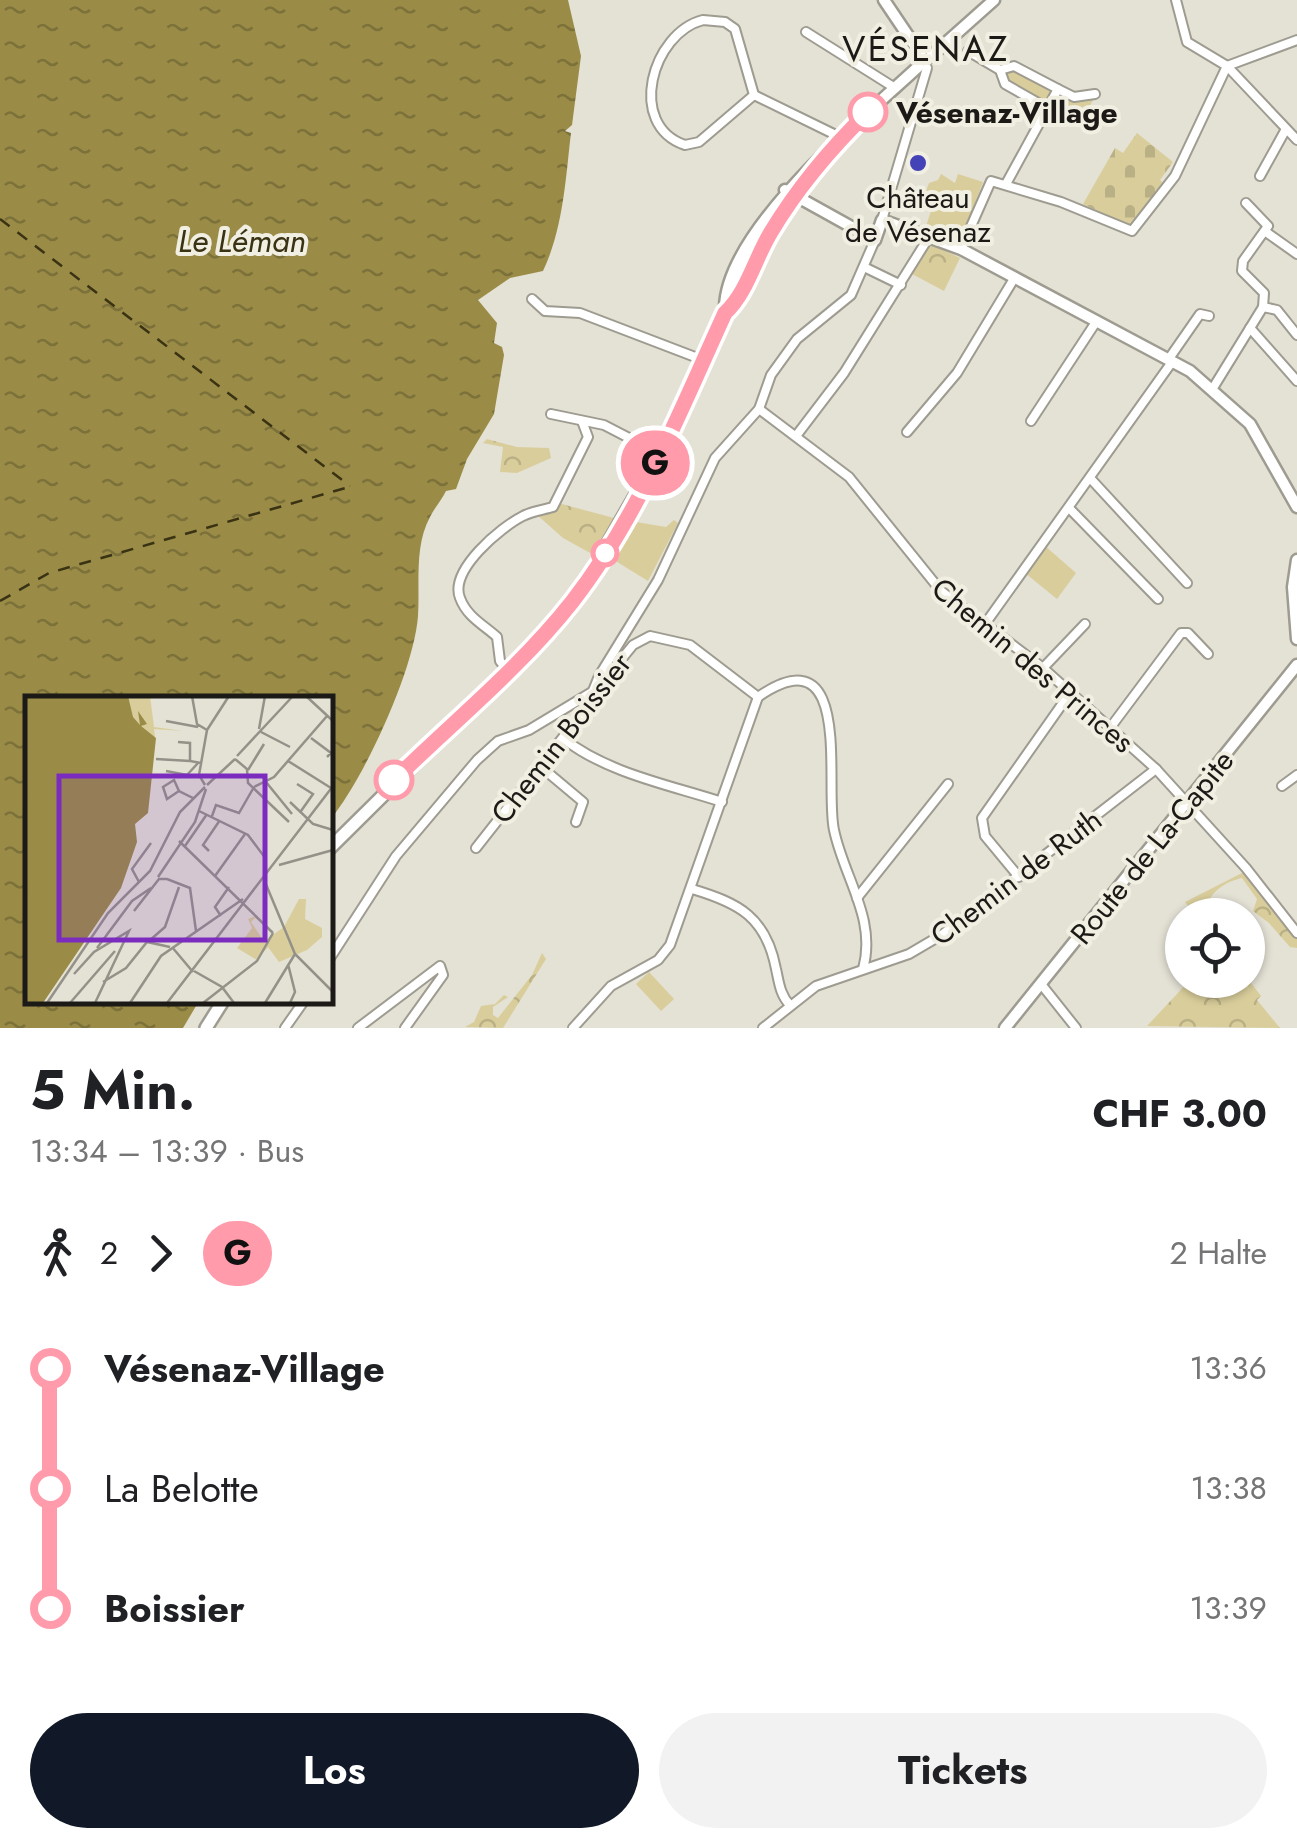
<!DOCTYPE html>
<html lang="de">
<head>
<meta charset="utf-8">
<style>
	body { margin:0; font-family:Jost,sans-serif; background:#f2f2f2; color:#202124; height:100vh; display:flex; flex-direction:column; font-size:38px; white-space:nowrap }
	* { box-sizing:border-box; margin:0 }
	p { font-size:32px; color:#757577 }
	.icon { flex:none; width:55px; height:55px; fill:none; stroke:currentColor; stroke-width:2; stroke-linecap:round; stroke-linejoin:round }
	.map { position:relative; height:1028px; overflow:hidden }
	.panel { display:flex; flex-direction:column; background:#fff; flex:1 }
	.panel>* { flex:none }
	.badge { padding:0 20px; border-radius:32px; font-size:35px; line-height:65px }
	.tools { position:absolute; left:1165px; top:898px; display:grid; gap:20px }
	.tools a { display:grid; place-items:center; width:100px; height:100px; border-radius:50%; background:#fff; box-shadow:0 2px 8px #0004; font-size:50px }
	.map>.badge { position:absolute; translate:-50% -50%; box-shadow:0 0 0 5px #fff }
	.legs { display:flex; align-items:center; gap:15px; height:110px; padding:0 30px; font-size:32px }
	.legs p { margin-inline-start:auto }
	.headline { display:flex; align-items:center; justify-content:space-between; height:170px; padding:0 30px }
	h1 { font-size:55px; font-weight:700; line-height:75px }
	.button { display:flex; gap:20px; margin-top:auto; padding:20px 30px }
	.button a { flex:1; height:115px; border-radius:60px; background:#111827; color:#fff; font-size:40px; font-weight:700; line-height:115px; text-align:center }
	.button a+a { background:#f2f2f2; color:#202124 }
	ul { padding:0 30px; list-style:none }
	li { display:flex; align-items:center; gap:35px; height:120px; font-size:38px }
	li i { display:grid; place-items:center; width:15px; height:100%; margin:0 12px; background:currentColor }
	li i::after { content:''; width:25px; height:25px; margin:-12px; border:8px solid; border-radius:50%; background:#fff }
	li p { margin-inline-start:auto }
	li:first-child i { background:linear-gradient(#0000 50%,currentColor 0) }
	li:last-child i { background:linear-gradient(currentColor 50%,#0000 0) }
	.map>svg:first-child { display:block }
	.grass { fill:#d9ce9b }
	.forest { fill:url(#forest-crowns) }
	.cemetery { fill:url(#cemetery-stones) }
	.water { fill:url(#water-ripples) }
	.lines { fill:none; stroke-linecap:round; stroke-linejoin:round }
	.ferry { stroke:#393213; stroke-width:2.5; stroke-dasharray:12 10; stroke-linecap:butt }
	.street-casing { stroke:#9e9b90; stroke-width:12 }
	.secondary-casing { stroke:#9e9b90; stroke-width:15 }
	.primary-casing { stroke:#9e9b90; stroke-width:16 }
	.street { stroke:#fff; stroke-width:8 }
	.secondary { stroke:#fff; stroke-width:10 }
	.primary { stroke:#fff; stroke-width:11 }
	.line-1-casing { stroke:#fff; stroke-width:22 }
	.line-1 { stroke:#ff9baa; stroke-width:15 }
	.stop-1-dot { fill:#fff; stroke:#ff9baa; stroke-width:5 }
	.poi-dot { fill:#4442b7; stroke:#f1eee2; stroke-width:4 }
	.labels { text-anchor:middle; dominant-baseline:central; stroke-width:8; stroke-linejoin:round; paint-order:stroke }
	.stop-label { font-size:30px; font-weight:bold; fill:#1b1a16; stroke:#f1eee2; text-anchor:start }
	.poi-label { font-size:30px; fill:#1b1a16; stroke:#f1eee2 }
	.street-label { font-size:30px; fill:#1b1a16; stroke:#f1eee2 }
	.water-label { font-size:32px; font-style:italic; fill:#393213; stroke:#f1eee2 }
	.quarter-label { font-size:35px; letter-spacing:2.5px; fill:#1b1a16; stroke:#f1eee2 }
	.inset-river { fill:none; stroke:#9a8b47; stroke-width:5 }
	.inset-road { fill:none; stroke:#949189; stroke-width:2.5 }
	.view { fill:#7b2cbf; fill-opacity:0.15; stroke:#7b2cbf; stroke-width:5 }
	.inset-edge { fill:none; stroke:#1b1a16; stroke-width:5 }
</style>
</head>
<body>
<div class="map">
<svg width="1297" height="1028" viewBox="0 0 1297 1028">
	<defs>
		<pattern id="forest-crowns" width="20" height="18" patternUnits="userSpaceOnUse" patternTransform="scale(2.5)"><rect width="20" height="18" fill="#d9ce9b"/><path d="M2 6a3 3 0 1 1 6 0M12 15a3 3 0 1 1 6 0" fill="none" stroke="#bab085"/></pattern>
		<pattern id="cemetery-stones" width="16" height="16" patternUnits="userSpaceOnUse" patternTransform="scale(2.5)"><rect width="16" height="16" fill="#d9ce9b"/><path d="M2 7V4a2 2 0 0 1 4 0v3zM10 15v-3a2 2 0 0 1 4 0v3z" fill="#bab085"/></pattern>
		<pattern id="water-ripples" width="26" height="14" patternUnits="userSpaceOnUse" patternTransform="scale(2.5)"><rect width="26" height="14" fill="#9a8b47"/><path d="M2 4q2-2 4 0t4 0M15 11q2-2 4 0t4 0" fill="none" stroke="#7d713a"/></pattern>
	</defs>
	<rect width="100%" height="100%" fill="#e4e1d5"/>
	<g class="grass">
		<polygon points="1014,68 1052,89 1045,105 1006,83 1002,72"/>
		<polygon points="1060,93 1094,98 1081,123 1051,107"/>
		<polygon points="941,174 955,183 958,174 983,182 965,229 955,230 953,240 925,229 931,211 920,207 929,183 938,180"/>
		<polygon points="674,520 678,523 648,581 614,560 636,522 666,527"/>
		<polygon points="1045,546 1076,573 1057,599 1025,573"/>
		<polygon points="649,972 674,999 661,1011 636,984"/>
	</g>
	<g class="forest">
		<polygon points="931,244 960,258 944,291 912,274"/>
		<polygon points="487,439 517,447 549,448 551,458 517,473 500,472 503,447 483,443"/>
		<polygon points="558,503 614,518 592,554 563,538 536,514"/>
		<path d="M1244,872l53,67v9l-7,-1 -21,-24 -16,-12 4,-12 -15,-21c-21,5 -36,17 -36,37h-11l-10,-13z"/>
		<polygon points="542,953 546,959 503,1028 465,1027 474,1022 481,1006 495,1004 504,995 508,997 493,1007 493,1015 498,1018 532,975"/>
		<polygon points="1248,979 1261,996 1257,1000 1280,1028 1147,1026 1190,980 1241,980 1250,991 1243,980"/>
	</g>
	<polygon class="cemetery" points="1137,133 1173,162 1160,180 1165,184 1131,227 1083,204 1115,148 1123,153"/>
	<path class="water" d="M0,0h568l13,56 -9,69 -7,6 6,2c-5,40 -7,94 -28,138l-33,7 -32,22 19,23 -3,20 8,4 2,8 -10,59 -27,45 -11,30 -10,2c-5,10 -11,16 -16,26 -16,29 -10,67 -12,99 -4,54 -53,161 -88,204v-122h-302v303h171l-16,27h-183z"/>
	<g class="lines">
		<g class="ferry">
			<polyline points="0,219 350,486"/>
			<polyline points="0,601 49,573 349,487"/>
		</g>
		<g class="street-casing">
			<g id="street">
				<polyline points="1176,0 1187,42 1227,66 1297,140"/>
				<path d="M703,20l22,2 10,7 19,66 -55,47 -14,3c-59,-20 -33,-112 18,-125z"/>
				<polyline points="806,32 895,88"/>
				<polyline points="968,51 1000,70 1005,84 1047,108"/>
				<polyline points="1227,66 1297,40"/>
				<polyline points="1000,70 1014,66 1058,89"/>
				<polyline points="754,95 842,138"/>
				<polyline points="1260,176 1286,129"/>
				<polyline points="1006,184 1058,89 1074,97 1095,94"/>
				<polyline points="1246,203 1268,226 1243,261 1242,271 1264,293 1263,307 1277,310 1297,335"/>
				<polyline points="882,220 927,68"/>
				<polyline points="1266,232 1297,254"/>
				<polyline points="961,249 991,181 1061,202 1132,231 1175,176 1227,66"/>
				<polyline points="864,267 901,285"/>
				<polyline points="532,299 545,311 580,313 703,360"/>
				<polyline points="1250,328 1297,381"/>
				<polyline points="1168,360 1200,314 1209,316"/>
				<polyline points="1213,388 1263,307"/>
				<polyline points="759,409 849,477 941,591 1043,668 1156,769 1246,868 1297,933"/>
				<polyline points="551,414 604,425 660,454"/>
				<polyline points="1031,421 1096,322"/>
				<polyline points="907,432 957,373 1015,277"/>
				<polyline points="796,436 844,373 929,237"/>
				<polyline points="1090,478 1187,583"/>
				<polyline points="1069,508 1158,599"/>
				<polyline points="985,624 1172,362"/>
				<polyline points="1043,668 1085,624"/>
				<path d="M508,671l-8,-10 -3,-24c-13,-12 -30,-20 -37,-39 -11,-28 41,-71 63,-82 9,-5 20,-6 30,-9l35,-70 -6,-16"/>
				<polyline points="1110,728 1181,633 1188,633 1208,654"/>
				<path d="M564,739c43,34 106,46 158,63"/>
				<polyline points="540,766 583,802 576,822"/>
				<polyline points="1282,786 1297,775"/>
				<polyline points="476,848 586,708 599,676 658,580 715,458 759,409 771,375 797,339 851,295 875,240"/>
				<polyline points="1019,877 985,836 982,818 1070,693"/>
				<path d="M692,889c47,14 74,28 84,80 3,13 4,26 14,36"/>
				<polyline points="857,898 948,784"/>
				<path d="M330,958l66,-102 81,-96 21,-19 31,-11 68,-41 36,-44 17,-9 40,9 68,52c97,-67 66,90 76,133 10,48 43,89 29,139"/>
				<polyline points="1041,984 1076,1028"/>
				<polyline points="285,1028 304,1001"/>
				<polyline points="358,1028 440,966 443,975 405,1028"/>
				<polyline points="573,1028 611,986 658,960 670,945 758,697"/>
				<polyline points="763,1028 816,986 909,954 943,934 1156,769"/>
			</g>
		</g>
		<g class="secondary-casing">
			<g id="secondary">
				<polyline points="884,0 921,55"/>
				<polyline points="930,57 994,0"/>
				<polyline points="785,190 875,240 882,220 961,249 1190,371 1250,424 1297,507"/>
				<path d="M725,307c2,-78 138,-189 194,-241"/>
				<polyline points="726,312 738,298 766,241 796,195"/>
				<polyline points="1297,560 1293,587 1297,639"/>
				<polyline points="1005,1028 1297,665"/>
			</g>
		</g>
		<g class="primary-casing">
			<g id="primary">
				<polyline points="330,848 531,649 584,585 661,451 747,263 777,211"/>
				<polyline points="206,1028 223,1001"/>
			</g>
		</g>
		<use href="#street" class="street"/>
		<use href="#secondary" class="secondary"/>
		<use href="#primary" class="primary"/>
	</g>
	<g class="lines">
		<g class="line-1-casing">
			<path id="line-1" d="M394,780c59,-58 126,-112 178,-178 67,-86 108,-191 153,-289 22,-20 30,-55 46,-81 27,-45 59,-83 97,-120"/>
		</g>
		<use href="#line-1" class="line-1"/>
	</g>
	<g class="stop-1-dot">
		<circle cx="868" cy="112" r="18"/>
		<circle cx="605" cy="553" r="12"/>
		<circle cx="394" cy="780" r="18"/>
	</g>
	<circle class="poi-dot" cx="918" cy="163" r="10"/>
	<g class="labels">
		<g class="stop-label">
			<text x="896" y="112">Vésenaz-Village</text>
		</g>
		<g class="poi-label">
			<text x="918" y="197">Château<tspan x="918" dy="34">de Vésenaz</tspan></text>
		</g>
		<g class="street-label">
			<text transform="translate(1033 665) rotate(40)">Chemin des Princes</text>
			<text transform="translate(561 738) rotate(-52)">Chemin Boissier</text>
			<text transform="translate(1152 847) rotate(-51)">Route de La-Capite</text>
			<text transform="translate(1016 877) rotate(-37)">Chemin de Ruth</text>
		</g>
		<g class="water-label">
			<text x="242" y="241">Le Léman</text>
		</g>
		<g class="quarter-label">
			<text x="926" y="49">VÉSENAZ</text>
		</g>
	</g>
	<g transform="translate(25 696)">
		<rect width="308" height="308" fill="#e4e1d5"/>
		<path d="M84,0h41l4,31 29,4 -29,-2 1,8 -12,-1zM274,203h7l-1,20 17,9v9l-15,13 -28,12 -11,-15 -11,13 -20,-12 15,-20 -4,-9 10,-4 -7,7 13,19 20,-14z" fill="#d9ce9b"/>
		<path d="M0,0h103l5,21 7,8 -2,-14 9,13 -6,2 15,12 -8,75 -13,11 2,18 -16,46 -78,115h-18z" fill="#9a8b47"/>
		<path class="inset-river" d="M0,90l89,68M0,195l41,-24 48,-13"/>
		<path class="inset-road" d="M167,0l5,28 10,6M281,0l27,25M141,25l32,6M234,33l6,-33M236,36l29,15M286,42l20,15 -4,4M153,46l12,1v18l11,2M212,60l56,-60M131,63l34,2M210,63l12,10 1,14 41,39M263,65l43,27M223,74l16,-26M141,75l21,4 11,-12M241,86l26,32M272,88l16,10 -12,17M180,89l-6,-10 8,-45 22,-34M182,89l28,-26M229,91l20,-10 53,-61M154,95l-12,8 -4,-12 11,-7 5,11 14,7M265,106l23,22 20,6M174,115l49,24 18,24M187,120l4,-11 23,8 15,-26M154,145l94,92M160,150l22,-32M184,155l-6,-6 17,-25M254,169l54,-15M190,180l30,-42M133,181l37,-55 11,-33M114,186l-7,-13 19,-26M240,186l30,72 38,38M109,215l25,-32h8l23,9 6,43M196,220l-6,-9 14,-20M124,245l16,-14 14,-40M147,251l21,25M72,252l35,-47 19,-13M263,268l7,28 -5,11M169,275l28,16 12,16M49,278l20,-22 35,-21 -34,72M78,286l23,-14 21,-26 23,5M22,307l61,-90 42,-42 30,-59 25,-25M45,307l45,-52M105,307l31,-47 82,-57M142,307l166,-217M178,307l54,-42 16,-28M240,307l30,-49"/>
		<path class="view" d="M34,80h206v164h-206z"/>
		<rect width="308" height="308" class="inset-edge"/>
	</g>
</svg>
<div class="tools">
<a><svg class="icon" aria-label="locate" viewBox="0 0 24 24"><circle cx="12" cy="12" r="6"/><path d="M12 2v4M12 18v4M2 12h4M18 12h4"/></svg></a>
</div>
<b class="badge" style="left:655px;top:463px;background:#ff9baa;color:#111">G</b>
</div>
<section class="panel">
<div class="headline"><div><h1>5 Min.</h1><p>13:34 – 13:39 · Bus</p></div><b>CHF 3.00</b></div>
<div class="legs"><svg class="icon" aria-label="walk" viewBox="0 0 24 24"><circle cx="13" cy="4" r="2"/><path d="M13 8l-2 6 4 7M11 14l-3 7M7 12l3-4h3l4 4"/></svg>2<svg class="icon" aria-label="forward" viewBox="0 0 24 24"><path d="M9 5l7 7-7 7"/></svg><b class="badge" style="background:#ff9baa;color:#111">G</b><p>2 Halte</p></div>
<ul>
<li><i style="color:#ff9baa"></i><b>Vésenaz-Village</b><p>13:36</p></li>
<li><i style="color:#ff9baa"></i><span>La Belotte</span><p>13:38</p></li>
<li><i style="color:#ff9baa"></i><b>Boissier</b><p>13:39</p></li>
</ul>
<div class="button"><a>Los</a><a>Tickets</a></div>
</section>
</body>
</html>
